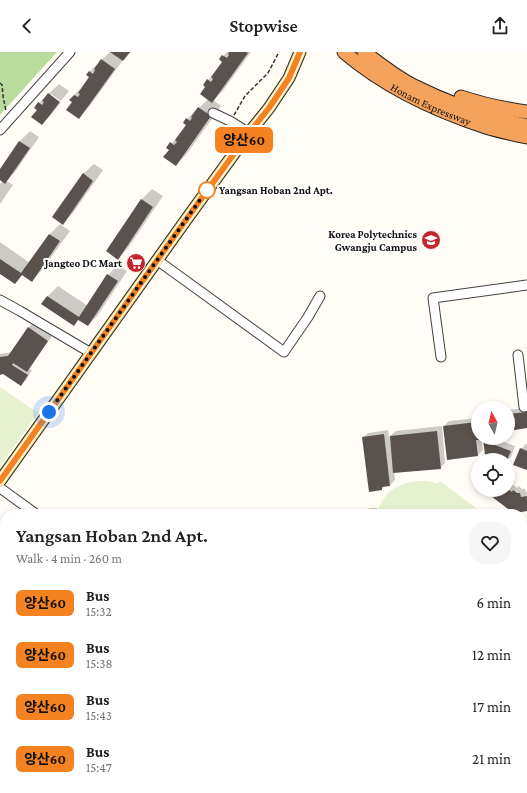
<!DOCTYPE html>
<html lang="en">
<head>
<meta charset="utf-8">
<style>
	body { margin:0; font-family:"Crimson Pro","Noto Sans KR",serif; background:#f6f6f6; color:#202124; height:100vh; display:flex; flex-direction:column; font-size:15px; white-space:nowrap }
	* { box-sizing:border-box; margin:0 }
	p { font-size:13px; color:#757577 }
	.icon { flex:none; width:22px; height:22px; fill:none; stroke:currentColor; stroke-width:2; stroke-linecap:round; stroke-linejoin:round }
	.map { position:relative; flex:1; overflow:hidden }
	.sheet { position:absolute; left:0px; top:457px; width:527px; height:284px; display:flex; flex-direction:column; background:#fff; border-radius:16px 16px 0 0; box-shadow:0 2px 6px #0003 }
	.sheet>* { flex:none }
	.badge { padding:0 8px; border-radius:6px; font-size:14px; line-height:26px }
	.needle { width:26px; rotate:352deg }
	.controls { position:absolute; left:471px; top:349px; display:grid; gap:8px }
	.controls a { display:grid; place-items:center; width:44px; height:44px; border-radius:50%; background:#fff; box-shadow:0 2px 6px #0003; font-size:20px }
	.you { position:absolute; width:20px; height:20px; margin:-10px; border:3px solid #fff; border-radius:50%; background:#1a73e8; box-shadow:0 0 0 6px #1a73e833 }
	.map>.badge { position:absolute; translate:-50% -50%; box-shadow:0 0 0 2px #fff }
	.round { display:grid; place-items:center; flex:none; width:42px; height:42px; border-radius:16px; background:#f6f6f6 }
	.summary { display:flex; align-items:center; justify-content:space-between; height:68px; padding:0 16px }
	h1 { font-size:19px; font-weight:600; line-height:30px }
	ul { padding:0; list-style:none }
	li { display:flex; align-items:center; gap:12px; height:52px; padding:0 16px }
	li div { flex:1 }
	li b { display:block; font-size:15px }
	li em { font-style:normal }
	li .badge { min-width:44px; font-weight:700; text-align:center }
	header { display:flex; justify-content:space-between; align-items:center; height:52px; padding:0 16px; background:#fff; font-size:18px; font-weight:600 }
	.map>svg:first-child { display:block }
	.green { fill:#d5ebbd }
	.forest { fill:#b9dc9c }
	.pitch { fill:#e6f2cf }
	.shadow { fill:#0003 }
	.building { fill:#5a524d }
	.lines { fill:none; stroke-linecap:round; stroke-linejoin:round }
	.minor-casing { stroke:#444; stroke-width:11 }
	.major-casing { stroke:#222; stroke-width:13 }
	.highway-casing { stroke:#222; stroke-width:15 }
	.path { stroke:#333; stroke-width:1.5; stroke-dasharray:4 2; stroke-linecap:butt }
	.minor { stroke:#fff; stroke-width:9 }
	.major { stroke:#f9d66b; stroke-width:11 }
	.highway { stroke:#f5a25d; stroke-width:13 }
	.line-casing { stroke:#fff; stroke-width:9 }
	.line { stroke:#f58220; stroke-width:6 }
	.walk { stroke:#111; stroke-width:4; stroke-dasharray:0 7.2 }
	.stop-dot { fill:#fff; stroke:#f58220; stroke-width:2 }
	.labels { text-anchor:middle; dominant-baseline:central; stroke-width:4; stroke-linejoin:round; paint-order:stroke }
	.street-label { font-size:11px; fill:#111; stroke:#fff }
	.stop-label { font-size:11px; font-weight:bold; fill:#111; stroke:#fff; text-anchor:start }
	.poi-label { font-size:11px; font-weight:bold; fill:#111; stroke:#fff; text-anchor:end }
</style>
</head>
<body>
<header><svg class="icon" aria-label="back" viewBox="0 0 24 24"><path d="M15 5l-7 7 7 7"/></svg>Stopwise<svg class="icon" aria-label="share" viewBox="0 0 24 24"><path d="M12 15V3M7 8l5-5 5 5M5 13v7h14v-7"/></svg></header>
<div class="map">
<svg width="527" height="741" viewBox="0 0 527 741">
	<rect width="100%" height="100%" fill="#fffdf5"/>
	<polygon class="green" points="100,736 145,736 134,741 105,741 106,739"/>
	<polygon class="forest" points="0,0 57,0 0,63"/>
	<g class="pitch">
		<polygon points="0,335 38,361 0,414"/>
		<path d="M422,429h7l9,3 2,-3 44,33h-107c6,-23 22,-32 45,-33z"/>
		<polygon points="522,490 527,494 527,558 522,562"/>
	</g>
	<g class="shadow">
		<polygon points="110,0 131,0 123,8 89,55 79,65 73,50 74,43 84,33 90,25 87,23 90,19"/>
		<polygon points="227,0 251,0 222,40 213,48 221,54 186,103 175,113 170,98 168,96 187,73 187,67 197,57 198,57 208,47 207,34 204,33 224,10 221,7"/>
		<polygon points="59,32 69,39 61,49 51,42 50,44 60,51 52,62 42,72 38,58 36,56 39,51"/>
		<polygon points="30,79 39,85 15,120 6,129 13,133 0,152 0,132 3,129 0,127 0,118 20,89"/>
		<polygon points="94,112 103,118 73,161 63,171 83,122"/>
		<polygon points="152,137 163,144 128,196 118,206 107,199 142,147"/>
		<polygon points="60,172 70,179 42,218 32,228 23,222 15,231 0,221 0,190 30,211 50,182"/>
		<polygon points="118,213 127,219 98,263 88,273 79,267 74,272 47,245 58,234 88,254 108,223"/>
		<polygon points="33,271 52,284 29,317 32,318 26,328 21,333 4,321 0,322 0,302 12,300 28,276"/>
		<polygon points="527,356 527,375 508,378 508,358"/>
		<polygon points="478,366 478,386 481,386 483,398 478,403 444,374 449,369"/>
		<polygon points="442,374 445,411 440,416 394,420 395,428 390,433 385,434 382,437 363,386 368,381 388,378 389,385 396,379"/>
		<polygon points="485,386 499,386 499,388 515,394 511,405 508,408 500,408 484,387"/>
		<polygon points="526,392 527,392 527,417 521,397"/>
		<polygon points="508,429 517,436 519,434 522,437 525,437 526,440 527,440 527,458 485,438 508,438"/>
		<polygon points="369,456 377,456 378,462 364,462"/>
		<polygon points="155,736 162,741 150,741"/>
	</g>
	<g class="building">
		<polygon points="110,0 130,0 123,9"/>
		<polygon points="229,0 246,0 248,1 212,51 200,42 205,35 203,33 207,27 211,30 213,27 211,25 222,10 219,7 222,3 227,6 229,3 228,2"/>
		<polygon points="101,7 115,17 79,67 66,58 72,50 69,48 74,43 78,45 80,42 78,41 89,25 86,23 89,19 93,22 95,18 94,17"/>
		<polygon points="48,41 60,50 42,73 31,65 37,58 34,56 38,50 42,53 44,50 42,49"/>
		<polygon points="198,55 211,64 176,114 163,105 169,98 166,96 170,90 174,93 177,90 175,88 186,73 183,71 186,66 190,69 192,66 191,65"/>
		<polygon points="19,89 30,96 5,132 0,128 0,117"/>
		<polygon points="83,121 93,129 63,173 52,165"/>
		<polygon points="141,147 153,155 118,208 106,199"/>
		<polygon points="49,182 60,189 32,230 22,223 15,232 0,222 0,207 21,221"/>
		<polygon points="107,222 118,229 88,274 78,268 74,274 41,252 47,244 79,265"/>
		<polygon points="28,275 48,289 27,320 13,311 12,313 28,323 21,334 3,322 0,323 0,305 8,304"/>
		<polygon points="527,360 527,376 508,379 508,362"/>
		<polygon points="477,370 478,386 479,386 479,388 476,388 478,404 447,408 443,374"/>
		<polygon points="437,379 441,417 393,421 390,384"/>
		<polygon points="384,382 390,434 382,435 382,438 369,440 362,385"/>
		<polygon points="486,386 494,386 495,393 511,399 507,408 498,408 485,403 483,387 486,387"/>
		<polygon points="520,396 527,399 527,418 513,413"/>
		<polygon points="483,438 509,438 512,440 513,438 517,441 520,441 521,445 527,444 527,459 516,461 512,460"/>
		<polygon points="527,562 527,575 523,576 522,572 522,564"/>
		<polygon points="433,736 454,736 450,741 440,741"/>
	</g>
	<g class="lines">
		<g class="minor-casing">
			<g id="minor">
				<polyline points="213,61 230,69 249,81"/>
				<polyline points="0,78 70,0"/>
				<polyline points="157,208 284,300 308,265 320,244"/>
				<polyline points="0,248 20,259 91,301"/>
				<polyline points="518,303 524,355 527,354"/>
				<polyline points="441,305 433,246 527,233"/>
				<polyline points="0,436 36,462"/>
				<polyline points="522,611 527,616"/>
				<polyline points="522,650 527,643"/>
				<polyline points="409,736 416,741"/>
				<polyline points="334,741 338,736"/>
				<polyline points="457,741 461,736"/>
			</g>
		</g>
		<g class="major-casing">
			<g id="major">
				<polyline points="0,429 188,165 249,81 269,56 289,26 300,0"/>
				<polyline points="0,694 5,699"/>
				<polyline points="0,711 5,716"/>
				<polyline points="30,736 36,741"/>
				<polyline points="53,736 59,741"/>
			</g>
		</g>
		<g class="highway-casing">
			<g id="highway">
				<path id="s1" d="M344,0c41,35 90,58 142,75 13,4 27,7 41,10"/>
				<path d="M364,0c16,12 32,25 50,34 36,18 74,31 113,40"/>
				<path d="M461,45c21,7 44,12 66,15"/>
			</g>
		</g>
		<g class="path">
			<polyline points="0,31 2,33 3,44 6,59"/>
			<polyline points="234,63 245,44 268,21 279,0"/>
		</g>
		<use href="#minor" class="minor"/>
		<use href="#major" class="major"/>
		<use href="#highway" class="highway"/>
	</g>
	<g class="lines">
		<g class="line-casing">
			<polyline id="line" points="0,429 188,165 249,81 269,56 289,26 300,0"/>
		</g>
		<use href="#line" class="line"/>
		<polyline class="walk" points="49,360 207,138"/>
	</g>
	<defs>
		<g id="university-disc" transform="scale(1)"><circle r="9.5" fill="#c4262e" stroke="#fff"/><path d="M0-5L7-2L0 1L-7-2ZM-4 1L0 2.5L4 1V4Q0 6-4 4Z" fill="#fff"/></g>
		<g id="supermarket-disc" transform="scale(1)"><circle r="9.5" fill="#c4262e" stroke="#fff"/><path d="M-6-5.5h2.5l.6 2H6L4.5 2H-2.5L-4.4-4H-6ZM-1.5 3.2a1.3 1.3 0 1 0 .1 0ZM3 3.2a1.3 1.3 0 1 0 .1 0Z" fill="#fff"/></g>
	</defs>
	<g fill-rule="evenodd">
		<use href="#university-disc" x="431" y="188"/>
		<use href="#supermarket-disc" x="136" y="211"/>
	</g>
	<circle class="stop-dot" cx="207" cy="138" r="8"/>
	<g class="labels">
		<g class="street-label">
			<text stroke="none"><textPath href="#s1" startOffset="102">Honam Expressway</textPath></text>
		</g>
		<g class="stop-label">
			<text x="219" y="138">Yangsan Hoban 2nd Apt.</text>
		</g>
		<g class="poi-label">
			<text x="417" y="182">Korea Polytechnics<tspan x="417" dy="13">Gwangju Campus</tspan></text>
			<text x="122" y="211">Jangteo DC Mart</text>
		</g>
	</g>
</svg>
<div class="controls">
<a><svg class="needle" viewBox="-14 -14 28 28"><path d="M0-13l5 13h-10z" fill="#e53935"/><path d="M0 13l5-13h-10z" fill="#757577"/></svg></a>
<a><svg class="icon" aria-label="locate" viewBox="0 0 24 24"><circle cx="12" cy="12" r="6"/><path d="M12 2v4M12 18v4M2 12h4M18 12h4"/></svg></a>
</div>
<div class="you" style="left:49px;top:360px"></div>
<b class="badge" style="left:244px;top:88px;background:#f58220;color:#111">양산60</b>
<section class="sheet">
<div class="summary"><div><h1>Yangsan Hoban 2nd Apt.</h1><p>Walk · 4 min · 260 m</p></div><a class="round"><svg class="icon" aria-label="heart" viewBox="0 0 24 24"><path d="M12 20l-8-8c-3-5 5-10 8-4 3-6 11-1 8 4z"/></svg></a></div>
<ul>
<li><span class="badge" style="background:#f58220;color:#111">양산60</span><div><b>Bus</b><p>15:32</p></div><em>6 min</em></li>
<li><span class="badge" style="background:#f58220;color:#111">양산60</span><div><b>Bus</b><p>15:38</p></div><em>12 min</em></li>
<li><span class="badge" style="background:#f58220;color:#111">양산60</span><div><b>Bus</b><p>15:43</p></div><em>17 min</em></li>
<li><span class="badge" style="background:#f58220;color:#111">양산60</span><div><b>Bus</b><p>15:47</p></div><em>21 min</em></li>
</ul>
</section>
</div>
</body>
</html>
